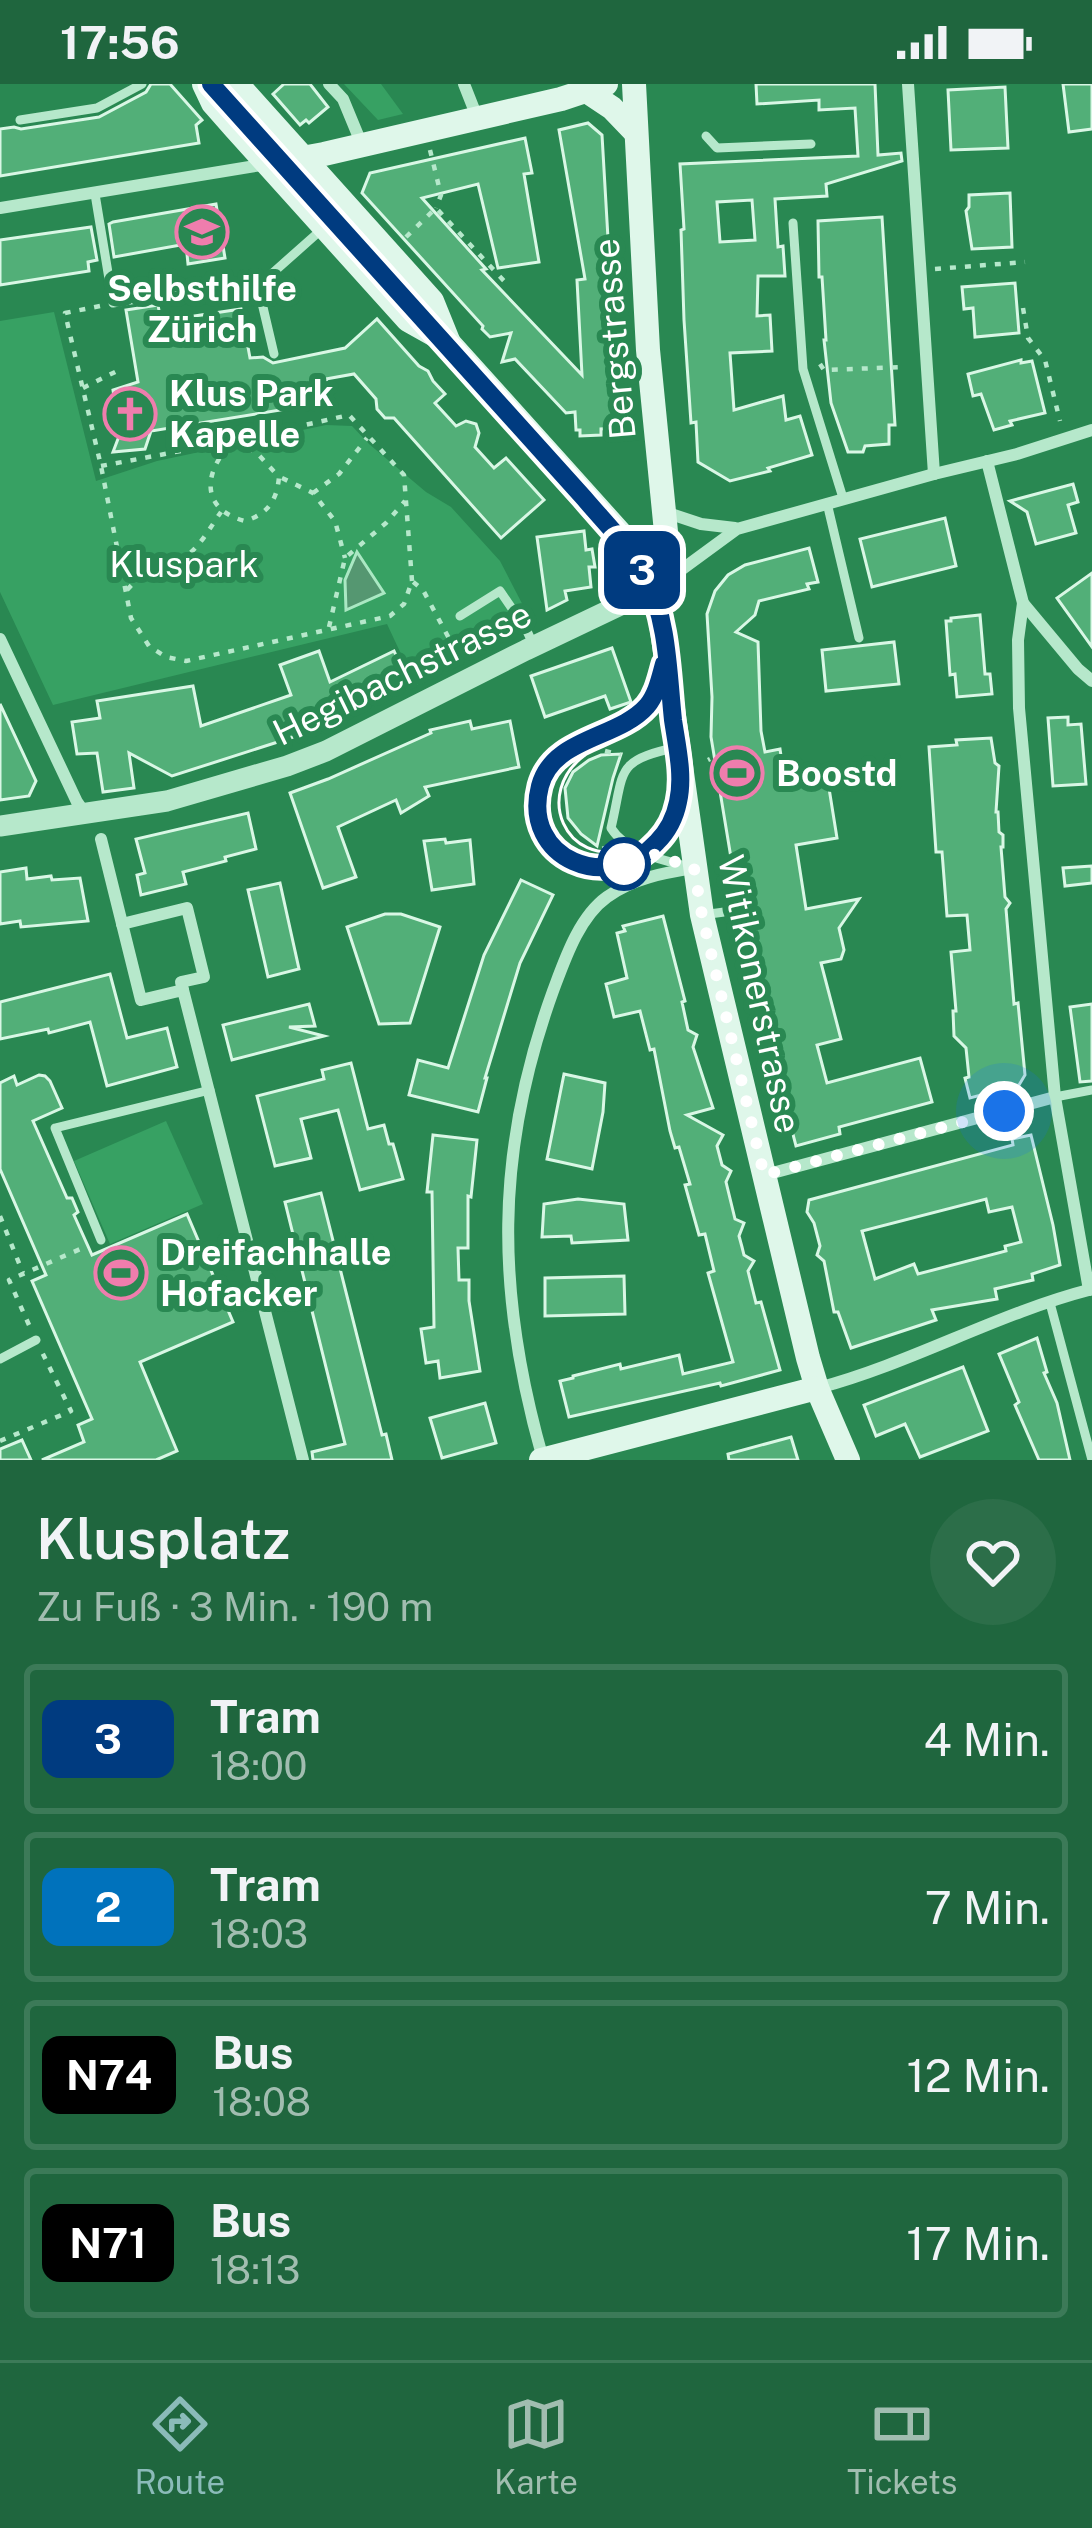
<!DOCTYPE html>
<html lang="de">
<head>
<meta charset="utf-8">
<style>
	body { margin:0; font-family:"Public Sans",sans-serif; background:#2c6e49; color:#f1f3f6; height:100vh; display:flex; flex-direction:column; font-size:45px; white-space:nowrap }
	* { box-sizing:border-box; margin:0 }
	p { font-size:39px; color:#a1bdb0 }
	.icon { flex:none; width:66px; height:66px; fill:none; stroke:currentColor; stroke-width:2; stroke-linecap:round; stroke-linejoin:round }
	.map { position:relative; height:1376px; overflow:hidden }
	.details { display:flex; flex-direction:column; background:#1f663e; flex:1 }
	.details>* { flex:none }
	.badge { padding:0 24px; border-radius:18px; font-size:42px; line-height:78px }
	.you { position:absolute; width:60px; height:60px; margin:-30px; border:9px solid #fff; border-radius:50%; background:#1a73e8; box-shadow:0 0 0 18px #1a73e833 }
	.map>.badge { position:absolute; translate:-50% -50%; box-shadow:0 0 0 6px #fff }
	.round { display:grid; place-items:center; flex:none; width:126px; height:126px; border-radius:63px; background:#2c6e49 }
	.head { display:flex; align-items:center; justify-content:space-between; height:204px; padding:0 36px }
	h1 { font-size:57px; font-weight:600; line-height:90px }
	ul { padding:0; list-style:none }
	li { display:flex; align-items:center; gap:36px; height:150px; margin:0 24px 18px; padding:0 12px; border:6px solid #3c7a58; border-radius:12px }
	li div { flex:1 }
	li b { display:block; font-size:45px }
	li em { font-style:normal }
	li .badge { min-width:132px; font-weight:700; text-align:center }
	.status { display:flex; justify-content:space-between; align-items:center; height:84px; padding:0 60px; background:#1f663e; direction:ltr }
	.status svg { height:33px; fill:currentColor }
	.tab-bar { display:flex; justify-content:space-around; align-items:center; height:168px; border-top:3px solid #3c7a58; background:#1f663e; font-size:33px; color:#a1bdb0 }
	.tab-bar a { display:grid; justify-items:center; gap:6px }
	.tab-bar .on { color:#8bbbb9 }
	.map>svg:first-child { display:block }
	.green { fill:#37a163 }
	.water { fill:#559771; stroke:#aae8c3; stroke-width:3 }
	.building { fill:#52af78; stroke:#d9f7e5; stroke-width:3; fill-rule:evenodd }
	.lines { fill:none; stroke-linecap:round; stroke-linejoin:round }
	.path { stroke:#b6e8cb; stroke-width:4.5; stroke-dasharray:6 9; stroke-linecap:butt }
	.service { stroke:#b6e8cb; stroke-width:9 }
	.minor { stroke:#b6e8cb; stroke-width:12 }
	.tertiary { stroke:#b6e8cb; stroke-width:21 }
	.secondary { stroke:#dff7ea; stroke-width:24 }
	.tram { stroke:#fff; stroke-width:3 }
	.line-casing { stroke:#fff; stroke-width:27 }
	.line { stroke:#003b80; stroke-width:18 }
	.walk { stroke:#fff; stroke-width:12; stroke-dasharray:0 21.6 }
	.stop-dot { fill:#fff; stroke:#003b80; stroke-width:6 }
	.labels { text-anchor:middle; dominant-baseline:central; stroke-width:12; stroke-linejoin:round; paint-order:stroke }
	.poi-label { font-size:36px; font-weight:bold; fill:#fff; stroke:#298852; text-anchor:start }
	.street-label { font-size:36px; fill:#fff; stroke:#298852 }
	.park-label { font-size:36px; fill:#fff; stroke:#298852 }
</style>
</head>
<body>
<div class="status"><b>17:56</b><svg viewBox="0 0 49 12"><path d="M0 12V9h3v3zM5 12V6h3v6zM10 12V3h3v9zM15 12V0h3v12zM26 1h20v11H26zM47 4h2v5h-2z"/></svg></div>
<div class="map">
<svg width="1092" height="1376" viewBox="0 0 1092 1376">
	<rect width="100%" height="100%" fill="#298852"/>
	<g class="green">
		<polygon points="344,0 381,0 403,30 378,36"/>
		<polygon points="54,228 96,397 157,377 326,341 352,342 369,360 426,408 451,423 500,477 529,533 462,564 416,602 387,540 53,621 0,508 0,237"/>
		<polygon points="166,1037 203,1120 110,1160 74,1077"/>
	</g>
	<polygon class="water" points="357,468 384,509 346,526 345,496"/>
	<g class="building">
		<polygon points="151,0 170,0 202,36 196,41 199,59 0,92 0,45 14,43 21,45 99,33 146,8"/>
		<polygon points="284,0 310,0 328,23 309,39 306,36 300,41 273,10"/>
		<path d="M756,0h119l3,71 23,-2 1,8 -76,23 1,12 -52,3 3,48 5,-1 2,30h-27l-1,40 13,-1 2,36 -42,2 4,57 49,-14 3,24 14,-4 12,39 -44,13 2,3 -40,10 -32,-19 -2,-40 -5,1 -7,-103 -3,-90 3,-1 -4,-65 178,-8 -3,-48 -36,2v-10l-62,4zM752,116l3,40 -35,2 -3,-40z"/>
		<polygon points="1063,0 1092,0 1092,45 1069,48"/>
		<polygon points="1005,3 1008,64 951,66 948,6"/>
		<polygon points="588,39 602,51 619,344 601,345 601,351 580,352 580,346 576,346 575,328 566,329 515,275 502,278 511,249 490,253 482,245 483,242 362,109 370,89 525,54 532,89 524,90 539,178 498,184 478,100 422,114 486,185 482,186 582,291 577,196 585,195 559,46"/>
		<polygon points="1010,109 1012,163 972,165 966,127 969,123 969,111"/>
		<polygon points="216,120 225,174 188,180 186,160 114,173 109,140 113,138"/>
		<polygon points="882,133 895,341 889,341 889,360 865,362 863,368 848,368 831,319 824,256 826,256 822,193 819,193 818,137"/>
		<polygon points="91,143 97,176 88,178 89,187 0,201 0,156"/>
		<polygon points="1015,199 1019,249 975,253 973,224 964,225 962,203"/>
		<polygon points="158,221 161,237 241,225 250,274 263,273 273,279 345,264 377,235 419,282 428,287 433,297 445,310 435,319 456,342 466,337 476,340 479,349 475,363 494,384 506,374 544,416 501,454 394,334 385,334 377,325 376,315 354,290 326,295 330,318 151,347 145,365 113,368 121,347 119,347 113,306 138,298 126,226"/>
		<polygon points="1021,276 1021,279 1032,277 1045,329 1010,337 1012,341 994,346 981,310 973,312 968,290"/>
		<polygon points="1073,400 1078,418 1068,421 1076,449 1036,460 1027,428 1010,417"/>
		<polygon points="945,434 956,482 872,503 860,455"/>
		<polygon points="584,447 586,466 592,465 595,483 589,483 591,503 565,507 567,516 547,526 537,453"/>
		<polygon points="809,464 818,498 807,500 809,505 759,517 755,531 736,548 758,558 761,647 765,668 780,665 786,705 828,698 837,754 796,761 806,825 859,815 839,844 844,866 841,875 821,879 841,955 817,961 827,999 920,974 932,1018 839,1043 840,1050 796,1062 765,942 761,940 759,931 763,914 751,854 745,851 742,834 747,830 748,824 738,817 736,804 711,653 712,613 707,530 715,507 728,491 745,481"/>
		<polygon points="1092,489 1092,563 1057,514"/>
		<polygon points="980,531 985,590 990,590 992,610 957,613 955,590 950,591 946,537 951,537 951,534"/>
		<polygon points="894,558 899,600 826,607 822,566"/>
		<polygon points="612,564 631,618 610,625 605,612 545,633 531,592"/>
		<polygon points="319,567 330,598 394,567 410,602 309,648 172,692 129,669 134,704 103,708 97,669 77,670 72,638 100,634 97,617 193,602 201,642 291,611 280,581"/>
		<polygon points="0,620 36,697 29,712 0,716"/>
		<polygon points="1068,633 1068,641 1081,640 1086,700 1053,702 1048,634"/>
		<polygon points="470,637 472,645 510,637 519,683 425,703 429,712 401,729 396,716 338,743 356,793 323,804 290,709 328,695 431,649 430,646"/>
		<polygon points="991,654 995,679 999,682 996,728 998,728 999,748 1003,751 1003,763 1001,763 1005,813 1010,819 1006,825 1014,920 1018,919 1025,991 1019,1001 970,1014 965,994 969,993 966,964 954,952 953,927 956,927 951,868 970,866 967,831 947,832 942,768 936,768 929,663 957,661 956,656"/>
		<polygon points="621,670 613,694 597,762 581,750 568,734 565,704 573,688 589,676 601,671"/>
		<polygon points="248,729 256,765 225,773 226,777 183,788 186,800 141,811 137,791 145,789 136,755"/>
		<polygon points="445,755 446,759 470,756 474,800 432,806 424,757"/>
		<polygon points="1092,782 1092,799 1065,802 1063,784"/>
		<polygon points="26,784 27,795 51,792 52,796 80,794 88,837 21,843 20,837 0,840 0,788"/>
		<polygon points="521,796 553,811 520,879 485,994 487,994 478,1028 409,1011 418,976 448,984 484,871"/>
		<polygon points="280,799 299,885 268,893 248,806"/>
		<polygon points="385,830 401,830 440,843 410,939 379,940 347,843"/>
		<polygon points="663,832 685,917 682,918 688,946 697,951 693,963 695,969 713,1024 687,1031 723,1051 717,1062 722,1081 731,1087 726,1098 735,1135 744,1139 739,1152 742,1163 744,1171 754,1177 748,1187 756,1219 761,1218 780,1286 721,1302 720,1299 569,1333 560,1297 573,1294 573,1292 620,1280 621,1285 679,1271 683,1290 733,1278 708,1189 714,1187 705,1150 699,1151 685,1101 690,1100 679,1063 675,1064 670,1047 654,965 650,966 640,927 614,933 606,900 627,894 617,849 625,847 623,842"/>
		<polygon points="110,890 127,954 167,944 177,983 107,1002 90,938 49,949 48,945 0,955 0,918"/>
		<polygon points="309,920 315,942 289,943 324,952 232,976 223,941"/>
		<polygon points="1092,920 1092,997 1080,998 1070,923"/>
		<polygon points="351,979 368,1045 384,1041 389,1060 393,1060 403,1095 360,1106 338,1026 301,1035 311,1074 275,1082 257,1012 324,995 322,986"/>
		<polygon points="564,990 605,999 603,1028 592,1085 547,1075"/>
		<polygon points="39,991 45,992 50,997 62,1024 33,1037 67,1114 72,1114 78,1128 74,1131 92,1171 187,1130 233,1238 140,1278 177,1367 156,1376 42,1376 84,1358 78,1341 92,1335 32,1197 46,1191 0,1085 0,999 14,992 17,1001"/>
		<polygon points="433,1051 477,1056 471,1113 468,1112 468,1164 458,1164 459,1196 469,1196 469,1217 480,1287 440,1294 438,1277 426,1279 421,1245 434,1243 432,1108 427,1108"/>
		<path d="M1031,1051l22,90 7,40 -28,9 1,6 -38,9 2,10 -65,11 4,10 -85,28 -13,-36h-4l-10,-51 -7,-6 3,-9 -6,-23 -7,-11 2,-12 204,-55 -1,-6zM986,1115l3,13 23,-5 9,35 -16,4 1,5 -88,23 -4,-10 -39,15 -13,-48z"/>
		<polygon points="321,1109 382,1351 386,1350 392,1376 313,1376 312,1368 345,1360 285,1118"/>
		<polygon points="578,1115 624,1120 628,1156 572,1159 571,1152 542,1153 544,1120"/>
		<polygon points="624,1192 625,1230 545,1232 545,1194"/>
		<polygon points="1037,1254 1047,1288 1044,1289 1057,1319 1070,1376 1039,1376 1015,1321 1019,1318 999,1270"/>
		<polygon points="963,1283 988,1347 920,1373 905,1340 876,1352 864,1321"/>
		<polygon points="485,1319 496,1359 442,1374 430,1334"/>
		<polygon points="791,1353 798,1376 729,1376 728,1370"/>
		<polygon points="22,1356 31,1376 0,1376 0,1365"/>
	</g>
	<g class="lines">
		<g class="path">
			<polyline points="430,66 441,111 436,124"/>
			<polyline points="406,153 436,124 505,198"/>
			<polyline points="935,185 1025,178"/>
			<polyline points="100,222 65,229 101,382 131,534 149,562 166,573 186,577 390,532 404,520 412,497 423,506 459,573"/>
			<polyline points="1023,224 1028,254 1045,276 1060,337"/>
			<polyline points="820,280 824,286 906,283"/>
			<polyline points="83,304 119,286"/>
			<path d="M234,357l23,12 22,24c-2,23 -11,37 -34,44 -47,-12 -41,-52 -11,-80z"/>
			<polyline points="101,382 234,357 349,331 404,391 412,497"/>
			<polyline points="282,394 313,409 335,437 345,474"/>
			<polyline points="313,409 339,390 367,354"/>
			<path d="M127,506c23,-26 31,-19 57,-33 15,-8 27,-31 37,-45"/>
			<polyline points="329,543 345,474 386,439 405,417"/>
			<polyline points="605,667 621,671"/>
			<polyline points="708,676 710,675"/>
			<polyline points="559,683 573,688"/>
			<polyline points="604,762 608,777 616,774"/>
			<polyline points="0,1132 23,1189"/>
			<polyline points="29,1241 9,1196 85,1163"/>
			<polyline points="0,1357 71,1327 42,1268"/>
		</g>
		<g class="service">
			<polyline points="20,36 97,24 142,0"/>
			<polyline points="706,52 717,64 811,60"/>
			<polyline points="95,110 113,219 189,206 258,202"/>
			<polyline points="793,139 803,285 843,414"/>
			<polyline points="274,270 258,202 321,146"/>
			<polyline points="827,419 859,554"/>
			<polyline points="460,532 500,507 526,545 534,562"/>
			<path d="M678,663c-64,14 -53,22 -67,81 16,25 51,32 79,39"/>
			<polyline points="702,831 739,826"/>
			<polyline points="1055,1013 1092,1006"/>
			<polyline points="101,1156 55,1044 210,1006"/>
			<polyline points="1050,1219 1092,1376"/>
			<polyline points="0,1275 36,1256"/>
		</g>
		<g class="minor">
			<polyline points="329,0 343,15 362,61"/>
			<polyline points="464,0 477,33"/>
			<polyline points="908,0 934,390"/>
			<polyline points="0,124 267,80"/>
			<polyline points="987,377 1023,519 1078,585 1092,597"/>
			<polyline points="665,428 701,440 735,444"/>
			<polyline points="662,500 737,445 934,390 1017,370 1092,346"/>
			<polyline points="1023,519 1018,556 1019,624 1055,1013 1089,1206"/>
			<polyline points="0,555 77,718 86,731"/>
			<polyline points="101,755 141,916 183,906 303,1376"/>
			<polyline points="122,840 187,824 204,893 181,898 183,906"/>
			<polyline points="765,1091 1055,1013"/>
			<path d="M818,1304c94,-25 180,-75 274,-99"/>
			<path d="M543,1375c-47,-165 -49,-305 10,-468 12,-32 26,-74 54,-94 26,-19 57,-24 87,-29"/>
		</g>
		<polyline class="tertiary" points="0,742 167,717 287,682 326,667 526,566 656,504"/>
		<g class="secondary">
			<polyline points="204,0 213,19 235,44 408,236 449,259 620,449 640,476 656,504 702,831 808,1274 817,1304 848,1376"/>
			<polyline points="237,0 432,217 449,259"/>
			<polyline points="634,0 648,266 667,458 656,504"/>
			<polyline points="588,8 612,24 635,48"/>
			<polyline points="269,80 324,70 561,15 606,0"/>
			<polyline points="541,1376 817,1304"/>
		</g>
		<g class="tram">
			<path d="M211,0l373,414c21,25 47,50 62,79 21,40 21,91 26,135 3,24 9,49 8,73 0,12 -3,25 -8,35 -27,58 -112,71 -131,0 -5,-18 -3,-38 8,-53 21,-28 66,-35 93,-57l10,-11 8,-20"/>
			<path d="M585,671c-52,38 -20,113 43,94"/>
		</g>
	</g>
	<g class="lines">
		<g class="line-casing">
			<path id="line" d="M211,0l373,414c21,25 47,50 62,79 22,43 22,96 27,143 4,27 11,56 5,82 -3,15 -10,29 -21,40 -48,53 -136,17 -117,-56 13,-49 78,-47 107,-80 10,-12 13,-28 17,-42"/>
		</g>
		<use href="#line" class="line"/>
		<polyline class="walk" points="624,780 631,763 694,784 702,831 764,1091 1004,1027"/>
	</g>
	<defs>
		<g id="school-ring" transform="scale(2.7)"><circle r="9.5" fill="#298852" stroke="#ef7dad" stroke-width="1.5"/><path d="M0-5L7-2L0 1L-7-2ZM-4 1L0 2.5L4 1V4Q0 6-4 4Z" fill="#ef7dad"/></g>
		<g id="church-ring" transform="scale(2.7)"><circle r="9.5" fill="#298852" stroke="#ef7dad" stroke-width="1.5"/><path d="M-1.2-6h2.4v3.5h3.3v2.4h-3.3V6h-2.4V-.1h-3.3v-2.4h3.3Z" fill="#ef7dad"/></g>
		<g id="stadium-ring" transform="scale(2.7)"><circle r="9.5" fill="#298852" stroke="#ef7dad" stroke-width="1.5"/><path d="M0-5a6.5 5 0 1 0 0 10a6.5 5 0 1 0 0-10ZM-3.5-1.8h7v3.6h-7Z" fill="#ef7dad"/></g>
	</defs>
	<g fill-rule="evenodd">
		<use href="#school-ring" x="202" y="148"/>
		<use href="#church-ring" x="130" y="330"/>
		<use href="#stadium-ring" x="737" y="689"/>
		<use href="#stadium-ring" x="121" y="1189"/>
	</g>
	<circle class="stop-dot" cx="624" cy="780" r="24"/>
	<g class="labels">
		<g class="poi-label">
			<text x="202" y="204" text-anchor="middle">Selbsthilfe<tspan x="202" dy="41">Zürich</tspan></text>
			<text x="169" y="309">Klus Park<tspan x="169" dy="41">Kapelle</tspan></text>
			<text x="776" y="689">Boostd</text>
			<text x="160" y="1168">Dreifachhalle<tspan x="160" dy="41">Hofacker</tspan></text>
		</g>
		<g class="street-label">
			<text transform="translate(614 255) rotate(-95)">Bergstrasse</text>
			<text transform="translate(402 589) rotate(-26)">Hegibachstrasse</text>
			<text transform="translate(760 910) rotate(78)">Witikonerstrasse</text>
		</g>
		<g class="park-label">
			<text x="184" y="480">Kluspark</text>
		</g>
	</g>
</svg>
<div class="you" style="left:1004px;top:1027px"></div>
<b class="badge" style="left:642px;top:486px;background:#003b80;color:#fff">3</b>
</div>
<section class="details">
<div class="head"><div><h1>Klusplatz</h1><p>Zu Fuß · 3 Min. · 190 m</p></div><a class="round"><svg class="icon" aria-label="heart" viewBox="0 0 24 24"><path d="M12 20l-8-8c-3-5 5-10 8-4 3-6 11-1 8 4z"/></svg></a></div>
<ul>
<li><span class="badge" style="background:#003b80;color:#fff">3</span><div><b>Tram</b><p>18:00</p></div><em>4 Min.</em></li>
<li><span class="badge" style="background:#0072bc;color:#fff">2</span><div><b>Tram</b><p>18:03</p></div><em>7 Min.</em></li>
<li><span class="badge" style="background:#000;color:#fff">N74</span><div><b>Bus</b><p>18:08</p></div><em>12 Min.</em></li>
<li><span class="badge" style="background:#000;color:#fff">N71</span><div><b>Bus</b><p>18:13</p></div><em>17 Min.</em></li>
</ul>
</section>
<nav class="tab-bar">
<a class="on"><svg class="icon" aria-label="directions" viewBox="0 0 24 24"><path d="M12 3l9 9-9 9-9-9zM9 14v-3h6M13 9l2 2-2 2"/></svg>Route</a>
<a><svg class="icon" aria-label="map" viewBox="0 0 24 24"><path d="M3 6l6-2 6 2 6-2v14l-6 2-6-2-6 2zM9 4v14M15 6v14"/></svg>Karte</a>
<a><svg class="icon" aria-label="tickets" viewBox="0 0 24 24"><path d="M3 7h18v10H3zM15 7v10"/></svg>Tickets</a>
</nav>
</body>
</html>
